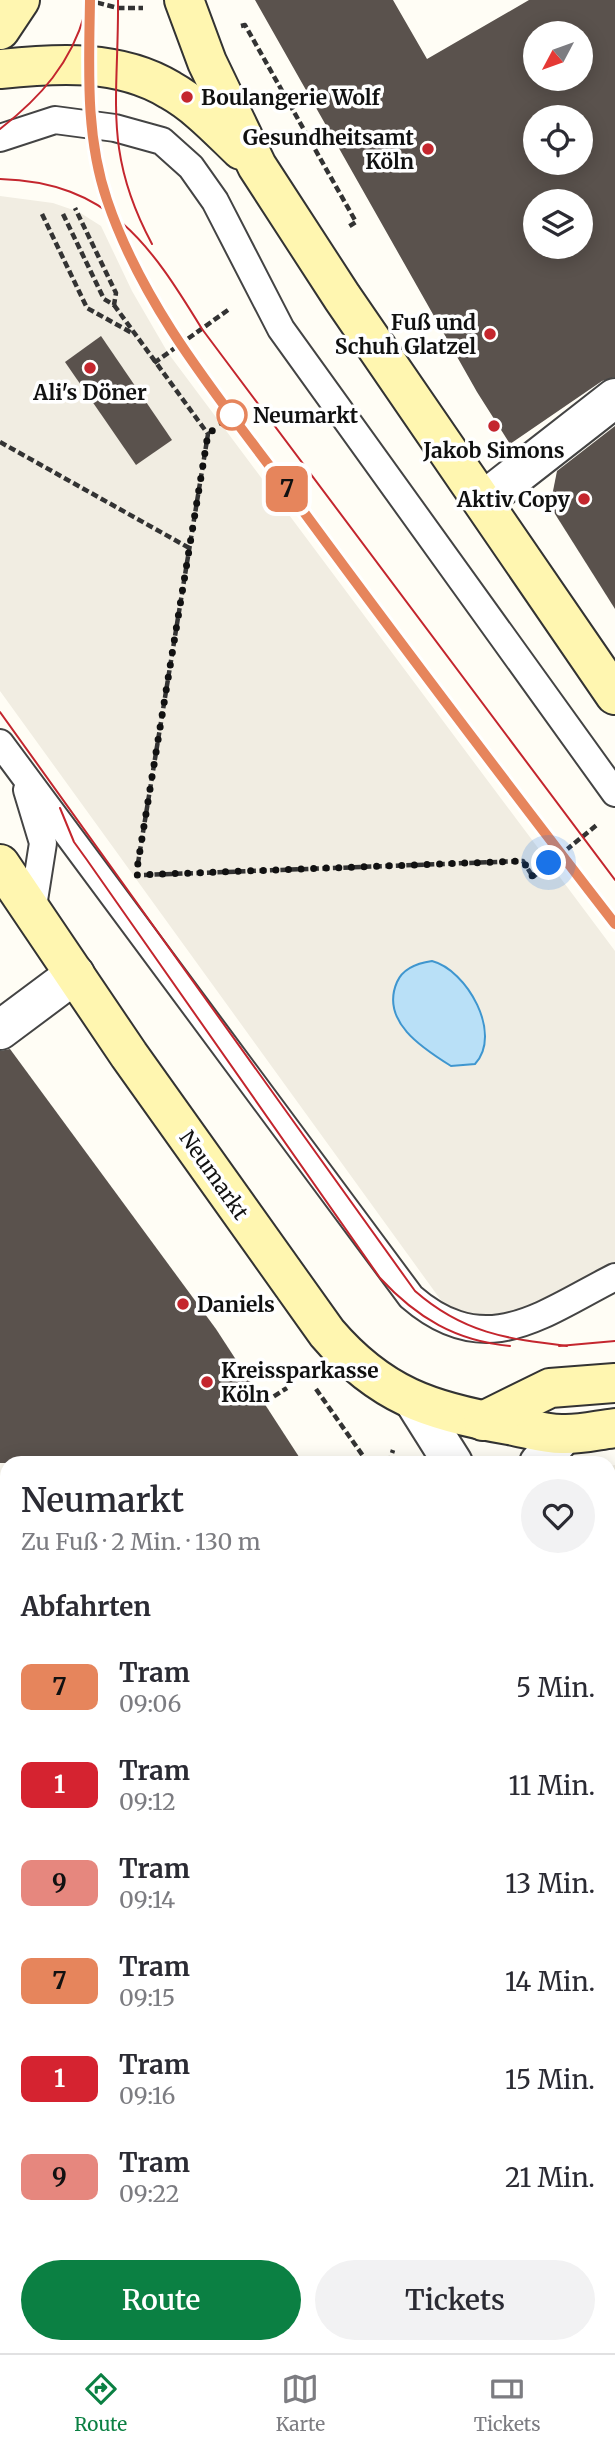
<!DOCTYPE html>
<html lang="de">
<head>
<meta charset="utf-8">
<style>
	body { margin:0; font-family:Merriweather,serif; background:#f2f2f3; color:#2b2b33; height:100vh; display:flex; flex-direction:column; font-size:26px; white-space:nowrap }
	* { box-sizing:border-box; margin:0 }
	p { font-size:23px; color:#7c7c81 }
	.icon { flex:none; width:38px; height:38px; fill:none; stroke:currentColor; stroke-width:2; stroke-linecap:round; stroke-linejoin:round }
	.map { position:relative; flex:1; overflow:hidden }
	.drawer { position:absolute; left:0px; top:1456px; width:616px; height:898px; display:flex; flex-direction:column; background:#fff; border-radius:21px 21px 0 0; box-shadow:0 4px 18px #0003 }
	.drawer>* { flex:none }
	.badge { padding:0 14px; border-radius:10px; font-size:24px; line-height:46px }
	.needle { width:46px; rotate:229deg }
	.fabs { position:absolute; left:523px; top:21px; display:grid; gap:14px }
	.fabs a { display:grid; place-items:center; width:70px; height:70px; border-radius:50%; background:#fff; box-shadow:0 4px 18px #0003; font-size:35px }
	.you { position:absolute; width:35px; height:35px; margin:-18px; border:5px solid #fff; border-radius:50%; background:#1a73e8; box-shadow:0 0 0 10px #1a73e833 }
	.map>.badge { position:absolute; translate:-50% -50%; box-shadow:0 0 0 4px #fff }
	h2 { padding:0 21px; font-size:26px; line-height:63px }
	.round { display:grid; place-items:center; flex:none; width:74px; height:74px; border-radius:37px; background:#f2f2f3 }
	.overview { display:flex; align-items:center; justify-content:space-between; height:119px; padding:0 21px }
	h1 { font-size:33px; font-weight:600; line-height:52px }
	.cta { display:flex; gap:14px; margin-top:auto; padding:14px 21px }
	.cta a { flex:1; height:80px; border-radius:42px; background:#0b8043; color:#fff; font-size:28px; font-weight:600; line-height:80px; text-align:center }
	.cta a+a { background:#f2f2f3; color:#2b2b33 }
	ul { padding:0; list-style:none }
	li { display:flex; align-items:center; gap:21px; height:98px; padding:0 21px }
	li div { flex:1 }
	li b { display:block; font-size:26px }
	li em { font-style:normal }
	li .badge { min-width:77px; font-weight:700; text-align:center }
	.tabs { display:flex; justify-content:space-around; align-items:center; height:98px; border-top:2px solid #e1e1e2; background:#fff; font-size:19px; color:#7c7c81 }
	.tabs a { display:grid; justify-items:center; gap:4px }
	.tabs .selected { color:#0b8043 }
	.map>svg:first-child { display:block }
	.plaza { fill:#f1ede2 }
	.water { fill:#b9e0f7; stroke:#3f96cf; stroke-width:2 }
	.building { fill:#5a524d; fill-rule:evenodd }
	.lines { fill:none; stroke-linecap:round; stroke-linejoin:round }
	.lane-casing { stroke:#444; stroke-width:30 }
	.street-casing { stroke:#444; stroke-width:42 }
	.secondary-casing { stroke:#333; stroke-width:42 }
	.path { stroke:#333; stroke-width:4.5; stroke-dasharray:7 3.5; stroke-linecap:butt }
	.lane { stroke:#fff; stroke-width:26 }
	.street { stroke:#fff; stroke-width:38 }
	.secondary { stroke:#fff6b0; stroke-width:38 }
	.tram { stroke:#c4262e; stroke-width:2 }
	.line-casing { stroke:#fff; stroke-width:16 }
	.line { stroke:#e6855c; stroke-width:10 }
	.walk { stroke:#111; stroke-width:7; stroke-dasharray:0 12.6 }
	.poi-dot { fill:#c4262e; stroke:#fff; stroke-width:2.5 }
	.stop-dot { fill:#fff; stroke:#e6855c; stroke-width:3.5 }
	.labels { text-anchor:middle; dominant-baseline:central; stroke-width:7; stroke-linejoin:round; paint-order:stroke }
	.poi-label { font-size:21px; font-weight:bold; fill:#111; stroke:#fff; text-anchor:start }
	.stop-label { font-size:21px; font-weight:bold; fill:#111; stroke:#fff; text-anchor:start }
	.street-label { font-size:21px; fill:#111; stroke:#fff }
</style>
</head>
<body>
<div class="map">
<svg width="615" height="2353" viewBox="0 0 615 2353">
	<rect width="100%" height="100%" fill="#fffdf5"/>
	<g class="plaza">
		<polygon points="0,196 53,203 79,212 101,226 132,291 168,353 615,951 615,1269 539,1307 469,1323 448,1310 0,691"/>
		<polygon points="615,1465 615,1632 609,1624 609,1466"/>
		<polygon points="615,1637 615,1837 609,1844 609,1642"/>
		<polygon points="609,2021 615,2026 615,2206 609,2211"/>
	</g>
	<path class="water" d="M432,961c35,9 71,73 43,103l-24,2c-29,-18 -71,-45 -54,-84 6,-14 21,-19 35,-21z"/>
	<g class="building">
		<path d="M255,0h138l34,59 102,-59h86v377l-13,4 -92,63 -33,-52zM536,33h45v46h-45zM536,117h45v46h-45zM536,201h45v46h-45z"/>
		<polygon points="101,336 172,440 136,465 65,362"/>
		<polygon points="615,426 615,609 550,506 557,471"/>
		<polygon points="10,1049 216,1329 303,1463 0,1463 0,1051"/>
	</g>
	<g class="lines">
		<g class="lane-casing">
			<g id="lane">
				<polyline points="0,138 55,120 115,128 162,141 191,167 215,201 281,329 615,793"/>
				<path d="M0,743l411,554c75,65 131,17 204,-20"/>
				<polyline points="27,790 43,843 32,913"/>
			</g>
		</g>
		<g class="street-casing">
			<g id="street">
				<polyline points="483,501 615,398"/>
				<polyline points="0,1030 75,974"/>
				<polyline points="414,1401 453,1463"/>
				<polyline points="539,1463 563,1435"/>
				<polyline points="0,2310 7,2304"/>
				<polyline points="365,2353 372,2347"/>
			</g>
		</g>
		<g class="secondary-casing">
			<g id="secondary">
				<polyline points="184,0 207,62 257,166 342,297 615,695"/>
				<polyline points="0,30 20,0"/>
				<path d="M0,69c57,-6 119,-10 170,21 27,15 49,39 71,60"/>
				<path d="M0,864l129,191 198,278c53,62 104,79 182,92 17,3 35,9 53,9 17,1 36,-4 53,-6"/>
				<polyline points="483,1421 550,1388 615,1383"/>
			</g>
		</g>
		<g class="path">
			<polyline points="87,0 118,8 143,8"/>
			<polyline points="241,26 245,25 356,222 348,227"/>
			<polyline points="42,214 87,308 132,333"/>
			<polyline points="63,214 104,299 114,305 116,293 75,208"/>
			<polyline points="114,305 208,434 138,863"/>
			<polyline points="154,363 228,310"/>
			<polyline points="0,442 191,549"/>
			<polyline points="144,875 523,861 533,877 598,824"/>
			<polyline points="316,1389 368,1463"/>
			<polyline points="265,1402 287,1388"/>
			<polyline points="389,1463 393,1450"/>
		</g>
		<use href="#lane" class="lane"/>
		<use href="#street" class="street"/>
		<use href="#secondary" class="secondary"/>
		<g class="tram">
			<path d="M90,0c-1,68 -5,135 17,200 38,113 119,206 188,300 105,143 212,283 320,424"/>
			<path d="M118,0c1,98 -16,151 34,244"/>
			<path d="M0,129c41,-32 71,-66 85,-116"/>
			<path d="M0,179c109,3 150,65 202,150l413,551"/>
			<path d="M0,712l415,579c48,42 92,48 152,55"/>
			<path d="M60,808l14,34 13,18 293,418c37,40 76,63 130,68"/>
			<polyline points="559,1346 615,1341"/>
		</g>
	</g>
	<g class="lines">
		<g class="line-casing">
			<path id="line" d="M90,0c-1,68 -5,135 17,200 38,113 119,206 188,300 105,143 212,284 320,424"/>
		</g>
		<use href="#line" class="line"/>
		<polyline class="walk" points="232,415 208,434 136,875 523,861 533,877 549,863"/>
	</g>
	<g class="poi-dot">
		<circle cx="187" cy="97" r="7"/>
		<circle cx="428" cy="149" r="7"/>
		<circle cx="490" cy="334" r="7"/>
		<circle cx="90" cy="368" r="7"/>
		<circle cx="494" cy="426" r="7"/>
		<circle cx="584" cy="499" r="7"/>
		<circle cx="183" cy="1304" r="7"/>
		<circle cx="207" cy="1382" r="7"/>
	</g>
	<circle class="stop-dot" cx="232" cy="415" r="14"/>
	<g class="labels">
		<g class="poi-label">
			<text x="201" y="97">Boulangerie Wolf</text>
			<text x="414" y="137" text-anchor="end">Gesundheitsamt<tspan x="414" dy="24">Köln</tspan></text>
			<text x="476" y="322" text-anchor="end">Fuß und<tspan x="476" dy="24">Schuh Glatzel</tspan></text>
			<text x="90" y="392" text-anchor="middle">Ali's Döner</text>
			<text x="494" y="450" text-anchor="middle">Jakob Simons</text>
			<text x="570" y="499" text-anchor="end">Aktiv Copy</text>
			<text x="197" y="1304">Daniels</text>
			<text x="221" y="1370">Kreissparkasse<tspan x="221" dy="24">Köln</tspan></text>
		</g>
		<g class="stop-label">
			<text x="253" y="415">Neumarkt</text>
		</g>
		<g class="street-label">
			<text transform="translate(214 1175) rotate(55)">Neumarkt</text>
		</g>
	</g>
</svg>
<div class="fabs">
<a><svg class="needle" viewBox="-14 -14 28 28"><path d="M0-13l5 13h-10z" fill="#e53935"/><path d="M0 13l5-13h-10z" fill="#7c7c81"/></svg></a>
<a><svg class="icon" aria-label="locate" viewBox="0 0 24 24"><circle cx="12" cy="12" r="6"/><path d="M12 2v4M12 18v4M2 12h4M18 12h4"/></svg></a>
<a><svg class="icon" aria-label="layers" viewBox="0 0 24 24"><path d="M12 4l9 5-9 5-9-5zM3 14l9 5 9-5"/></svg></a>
</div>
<div class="you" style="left:549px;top:863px"></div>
<b class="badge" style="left:287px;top:489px;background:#e6855c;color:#111">7</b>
<section class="drawer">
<div class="overview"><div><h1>Neumarkt</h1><p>Zu Fuß · 2 Min. · 130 m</p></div><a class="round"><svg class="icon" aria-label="heart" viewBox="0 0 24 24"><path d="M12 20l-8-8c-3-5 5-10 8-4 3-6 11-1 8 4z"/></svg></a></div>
<h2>Abfahrten</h2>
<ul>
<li><span class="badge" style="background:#e6855c;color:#111">7</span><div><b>Tram</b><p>09:06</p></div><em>5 Min.</em></li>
<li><span class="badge" style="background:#d52330;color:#fff">1</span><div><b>Tram</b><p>09:12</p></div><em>11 Min.</em></li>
<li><span class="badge" style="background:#e6877e;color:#111">9</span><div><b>Tram</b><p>09:14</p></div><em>13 Min.</em></li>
<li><span class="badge" style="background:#e6855c;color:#111">7</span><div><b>Tram</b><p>09:15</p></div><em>14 Min.</em></li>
<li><span class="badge" style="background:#d52330;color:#fff">1</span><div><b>Tram</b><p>09:16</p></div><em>15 Min.</em></li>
<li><span class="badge" style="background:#e6877e;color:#111">9</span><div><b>Tram</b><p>09:22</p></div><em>21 Min.</em></li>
</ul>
<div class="cta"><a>Route</a><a>Tickets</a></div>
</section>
</div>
<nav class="tabs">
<a class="selected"><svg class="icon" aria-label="directions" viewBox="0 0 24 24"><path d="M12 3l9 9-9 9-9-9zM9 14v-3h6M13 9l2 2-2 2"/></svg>Route</a>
<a><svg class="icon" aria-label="map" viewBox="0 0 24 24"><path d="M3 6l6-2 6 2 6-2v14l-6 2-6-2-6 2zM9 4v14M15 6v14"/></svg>Karte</a>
<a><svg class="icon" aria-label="tickets" viewBox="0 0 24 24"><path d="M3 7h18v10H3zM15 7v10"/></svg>Tickets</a>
</nav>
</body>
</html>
